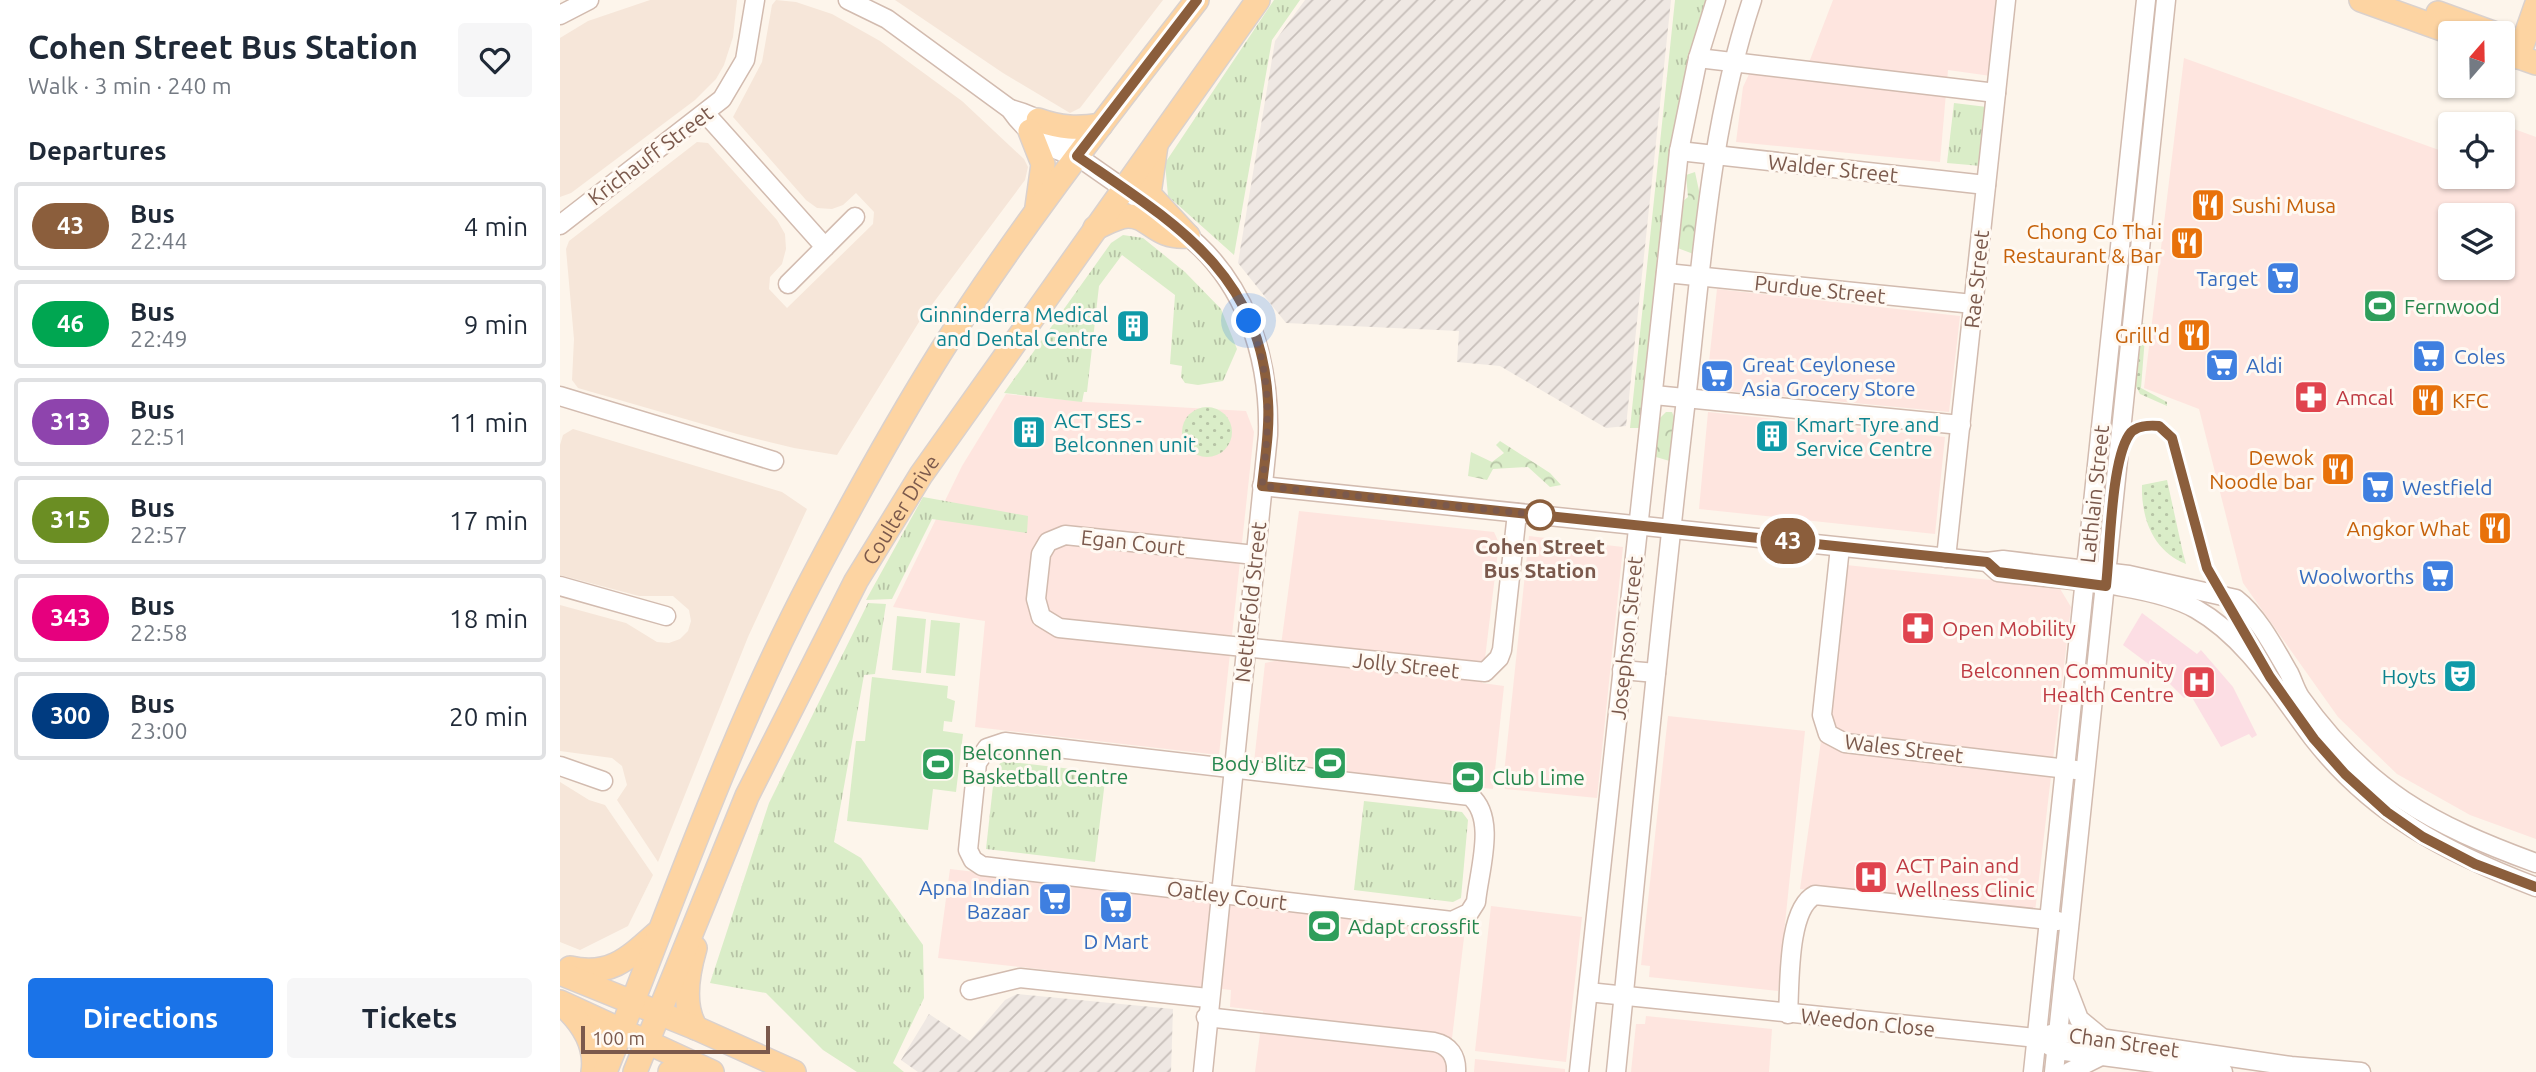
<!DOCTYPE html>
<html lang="en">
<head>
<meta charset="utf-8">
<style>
	body { margin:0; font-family:Ubuntu,sans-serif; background:#f6f6f7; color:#1f2937; height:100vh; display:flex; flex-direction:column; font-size:26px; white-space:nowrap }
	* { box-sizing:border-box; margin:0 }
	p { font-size:23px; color:#747a83 }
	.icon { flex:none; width:38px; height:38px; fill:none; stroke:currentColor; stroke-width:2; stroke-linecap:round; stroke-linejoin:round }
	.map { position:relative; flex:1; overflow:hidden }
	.details { display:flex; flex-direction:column; background:#fff; width:560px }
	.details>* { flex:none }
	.badge { padding:0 14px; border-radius:23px; font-size:24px; line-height:46px }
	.needle { width:46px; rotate:20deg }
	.buttons { position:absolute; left:1878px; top:21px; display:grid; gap:14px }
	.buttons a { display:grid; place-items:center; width:77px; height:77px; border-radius:7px; background:#fff; box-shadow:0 2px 5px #0004; font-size:35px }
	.scale { position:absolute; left:21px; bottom:18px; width:189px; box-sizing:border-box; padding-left:7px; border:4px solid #7b594c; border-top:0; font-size:19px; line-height:24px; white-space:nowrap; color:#7b594c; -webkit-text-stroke:5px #fff9f2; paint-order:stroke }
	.you { position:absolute; width:35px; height:35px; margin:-18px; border:5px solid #fff; border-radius:50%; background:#1a73e8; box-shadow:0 0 0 10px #1a73e833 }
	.map>.badge { position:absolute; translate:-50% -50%; box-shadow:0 0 0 4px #fff }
	h2 { padding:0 28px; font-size:26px; line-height:63px }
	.round { display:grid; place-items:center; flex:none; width:74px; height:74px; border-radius:7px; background:#f6f6f7 }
	.head { display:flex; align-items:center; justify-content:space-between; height:119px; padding:0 28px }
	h1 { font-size:33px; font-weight:700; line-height:52px }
	.primary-button { display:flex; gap:14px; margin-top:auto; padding:14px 28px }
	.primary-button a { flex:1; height:80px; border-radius:7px; background:#1a73e8; color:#fff; font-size:28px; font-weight:700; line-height:80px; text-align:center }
	.primary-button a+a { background:#f6f6f7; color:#1f2937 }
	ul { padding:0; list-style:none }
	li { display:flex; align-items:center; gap:21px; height:88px; margin:0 14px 10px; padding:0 14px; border:4px solid #e0e1e3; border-radius:7px }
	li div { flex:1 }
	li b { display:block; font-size:26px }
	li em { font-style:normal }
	li .badge { min-width:77px; font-weight:700; text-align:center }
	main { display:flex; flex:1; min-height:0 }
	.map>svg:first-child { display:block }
	.residential { fill:#f6e6d9 }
	.commercial { fill:#fee5df; fill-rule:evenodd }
	.industrial { fill:url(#industrial-furrows) }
	.medical { fill:#fcdee4 }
	.grass { fill:url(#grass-tufts) }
	.forest { fill:url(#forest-crowns) }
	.garden { fill:url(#garden-dots) }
	.pitch { fill:#daedc8 }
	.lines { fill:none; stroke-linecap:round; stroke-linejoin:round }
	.minor-casing { stroke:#d2bbaf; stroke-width:21 }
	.major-casing { stroke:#dad1cd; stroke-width:26 }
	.minor { stroke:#fff; stroke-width:18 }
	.major { stroke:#fdd4a2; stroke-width:23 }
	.line-casing { stroke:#fff; stroke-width:16 }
	.line { stroke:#8b5e3c; stroke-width:10 }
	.walk { stroke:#7b594c; stroke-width:7; stroke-dasharray:0 12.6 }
	.stop-dot { fill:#fff; stroke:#8b5e3c; stroke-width:3.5 }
	.labels { text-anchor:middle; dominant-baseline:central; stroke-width:6; stroke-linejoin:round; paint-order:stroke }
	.street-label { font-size:21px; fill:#7b594c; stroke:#fff9f2 }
	.food-label { font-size:21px; fill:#c56008; stroke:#fff9f2; text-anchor:end }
	.shop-label { font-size:21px; fill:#366cbe; stroke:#fff9f2; text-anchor:start }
	.leisure-label { font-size:21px; fill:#27864d; stroke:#fff9f2; text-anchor:start }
	.culture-label { font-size:21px; fill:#0d838f; stroke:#fff9f2; text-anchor:end }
	.health-label { font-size:21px; fill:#be3a42; stroke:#fff9f2; text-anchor:start }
	.stop-label { font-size:21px; font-weight:bold; fill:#7b594c; stroke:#fff9f2 }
</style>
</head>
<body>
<main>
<section class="details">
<div class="head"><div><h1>Cohen Street Bus Station</h1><p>Walk · 3 min · 240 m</p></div><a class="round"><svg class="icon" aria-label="heart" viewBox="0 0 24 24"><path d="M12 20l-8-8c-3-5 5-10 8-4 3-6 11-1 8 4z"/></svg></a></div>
<h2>Departures</h2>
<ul>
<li><span class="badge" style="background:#8b5e3c;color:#fff">43</span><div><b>Bus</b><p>22:44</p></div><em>4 min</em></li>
<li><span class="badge" style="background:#00a651;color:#fff">46</span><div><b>Bus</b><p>22:49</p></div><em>9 min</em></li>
<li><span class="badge" style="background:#8e44ad;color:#fff">313</span><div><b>Bus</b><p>22:51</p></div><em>11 min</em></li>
<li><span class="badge" style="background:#6b8e23;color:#fff">315</span><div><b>Bus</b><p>22:57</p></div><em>17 min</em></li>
<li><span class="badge" style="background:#e6007e;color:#fff">343</span><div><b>Bus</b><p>22:58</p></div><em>18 min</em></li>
<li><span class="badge" style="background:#003b80;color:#fff">300</span><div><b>Bus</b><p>23:00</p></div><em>20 min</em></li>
</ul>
<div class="primary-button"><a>Directions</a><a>Tickets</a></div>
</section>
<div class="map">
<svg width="1976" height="1072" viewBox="0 0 1976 1072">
	<defs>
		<pattern id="industrial-furrows" width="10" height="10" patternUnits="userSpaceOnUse" patternTransform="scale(1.75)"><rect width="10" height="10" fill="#efe8e3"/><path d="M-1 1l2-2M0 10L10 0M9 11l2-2" fill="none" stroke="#c7bfba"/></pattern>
		<pattern id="grass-tufts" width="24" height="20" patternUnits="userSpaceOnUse" patternTransform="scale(1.75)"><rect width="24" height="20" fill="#daedc8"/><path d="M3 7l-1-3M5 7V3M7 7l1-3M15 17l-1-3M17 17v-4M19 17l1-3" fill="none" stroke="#b6c3a5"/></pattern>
		<pattern id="forest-crowns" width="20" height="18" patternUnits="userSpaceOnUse" patternTransform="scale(1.75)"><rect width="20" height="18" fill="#daedc8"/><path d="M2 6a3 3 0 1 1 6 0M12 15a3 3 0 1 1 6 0" fill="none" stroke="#b6c3a5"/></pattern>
		<pattern id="garden-dots" width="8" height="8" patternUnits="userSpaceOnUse" patternTransform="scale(1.75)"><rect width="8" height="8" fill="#daedc8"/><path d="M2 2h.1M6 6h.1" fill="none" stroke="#b6c3a5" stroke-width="1.8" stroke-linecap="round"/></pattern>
	</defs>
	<rect width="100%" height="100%" fill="#fdf5eb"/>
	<g class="residential">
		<polygon points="90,0 177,0 173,37 164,65 156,79 135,100 11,193 0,197 0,38 28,21"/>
		<polygon points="216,0 236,2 272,14 320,41 402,101 464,159 468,167 465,180 359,322 277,455 234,448 177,434 18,388 12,380 14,339 6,249 9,241 137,142 148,143 217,220 225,234 226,249 222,264 210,277 209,289 227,308 313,224 314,212 296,193 283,205 272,209 257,208 246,200 173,117 202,62 212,5"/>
		<polygon points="335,0 603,0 520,108 510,113 443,73"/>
		<polygon points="13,429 222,492 247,509 188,637 98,862 57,800 67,785 62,766 52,758 0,751 0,605 66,623 97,642 109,643 120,639 128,631 131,621 129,610 113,596 79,596 0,575 0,445 3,435"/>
		<polygon points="0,782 29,800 45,805 93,875 68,926 20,950 0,942"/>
	</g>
	<g class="commercial">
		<polygon points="1273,0 1437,0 1431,76 1388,70 1380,162 1176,142 1183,87 1190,72 1243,78"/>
		<path d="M1624,58l266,96v23h52l1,-18 11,-30 22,8v702l-66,-24 -73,-41 -59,-57 -95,-134 -44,-174 -55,-21zM1890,215h52v53h-52z"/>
		<polygon points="1157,289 1400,316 1389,412 1146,389"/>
		<polygon points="446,394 526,402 686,411 694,432 659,755 415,727 425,621 333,607 402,466"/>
		<polygon points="1148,412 1385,437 1375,534 1139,509"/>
		<polygon points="739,511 934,532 939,543 922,683 944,686 933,789 694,762 705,663 719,660"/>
		<polygon points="969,536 1063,547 1037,798 945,789 943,783"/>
		<polygon points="1286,565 1499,587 1511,607 1475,912 1240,889"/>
		<polygon points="1108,716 1245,731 1218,991 1089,977 1090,966 1081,965"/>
		<polygon points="390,869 905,929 888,1072 695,1072 703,1011 670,1007 671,990 378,958"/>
		<polygon points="931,906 1022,917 1006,1062 915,1051"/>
		<polygon points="1086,1016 1212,1029 1209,1072 1071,1072 1076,1024 1085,1024"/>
		<polygon points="915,1059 1005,1069 1005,1072 914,1072"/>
	</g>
	<g class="industrial">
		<polygon points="745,0 1111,0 1066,426 1046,428 940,366 897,362 899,331 726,323 678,263 715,41"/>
		<polygon points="457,994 613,1009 611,1072 358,1072 341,1060 369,1014 410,1041 445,1000"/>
	</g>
	<polygon class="medical" points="1582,613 1637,654 1641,650 1673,687 1697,735 1692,738 1689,734 1661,747 1630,694 1624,698 1594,668 1563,645"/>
	<g class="grass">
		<polygon points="714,0 740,0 712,40 674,255 608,196 605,163"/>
		<polygon points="1115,0 1148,0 1098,274 1081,428 1070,428"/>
		<polygon points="1394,103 1427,107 1421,166 1387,163"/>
		<polygon points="563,235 583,238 625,272 661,309 677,349 663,381 638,385 625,383 621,377 622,366 610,364 615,295 562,255 539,286 527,392 524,392 522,402 444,393 551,243"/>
		<polygon points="363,497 468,516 467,533 372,519 332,599 306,600"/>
		<polygon points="308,603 326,604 315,674 304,675 274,842 301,858 363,945 364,998 333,1063 344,1072 297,1072 263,1050 206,993 150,983 209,803"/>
		<polygon points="443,761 546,773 535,862 426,849 435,768"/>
		<polygon points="804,801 902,812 908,820 901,898 893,902 794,890"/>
	</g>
	<g class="forest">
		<polygon points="1135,172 1141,200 1136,255 1115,247 1121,203 1128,197 1126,175"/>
		<polygon points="1106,412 1112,412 1116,422 1113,462 1096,457 1098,420"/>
		<polygon points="940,441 990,473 1001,485 990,487 968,467 933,469 927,480 908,476 911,452 932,462 944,453 936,445"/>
	</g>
	<g class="garden">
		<polygon points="1582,323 1586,324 1581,388 1607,402 1607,406 1580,394 1576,386"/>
		<circle cx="647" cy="432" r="25"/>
		<path d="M1607,480l16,73 3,11c-33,-13 -45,-46 -44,-79z"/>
	</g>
	<g class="pitch">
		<polygon points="337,616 366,619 361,673 332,670"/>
		<polygon points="371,620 400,623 395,676 366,673"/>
		<polygon points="312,677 388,686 387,698 395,701 392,722 384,721 383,731 403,734 396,792 373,789 368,830 287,821 296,741 305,741"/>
	</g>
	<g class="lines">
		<g class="minor-casing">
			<g id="minor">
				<path d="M288,0l39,19 123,90c15,22 41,43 67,47"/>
				<polyline points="0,15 29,0"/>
				<polyline points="1138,58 1436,93"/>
				<path d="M450,109c26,6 54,23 67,47l80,56"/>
				<polyline points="146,114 265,247 295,217"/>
				<polyline points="1119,151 1426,185"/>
				<polyline points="0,225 162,99 185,60 195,0"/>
				<path d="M619,229c66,49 91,127 89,206l-65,637"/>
				<polyline points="1106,273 1413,304"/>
				<polyline points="228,284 265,247"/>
				<polyline points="1094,395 1401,425"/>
				<polyline points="0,396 214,461"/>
				<path d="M702,486l725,76 16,-2 126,15 107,24c22,17 39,50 53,74 4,8 6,16 11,24 66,93 132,128 236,166"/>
				<polyline points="1280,547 1262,715 1268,734 1285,743 1516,770"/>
				<polyline points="695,555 505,535 488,542 481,554 476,599 481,617 499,628 925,672 939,658 942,650 957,513"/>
				<polyline points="1386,558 1446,0"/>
				<path d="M1427,562l11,10c54,7 152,11 198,37 51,29 83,84 117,129 60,77 134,115 223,149"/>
				<polyline points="0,586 106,616"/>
				<polyline points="1062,670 1096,673"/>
				<path d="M445,742l465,54c27,22 9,74 6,106l-7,11 -17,8 -470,-55 -9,-6 -5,-10 9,-87 10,-15z"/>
				<polyline points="0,766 43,781"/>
				<polyline points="1506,985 1519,1019 1542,1038"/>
				<polyline points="410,990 460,978 648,998"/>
				<polyline points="1028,992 1476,1038 1499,1032 1731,1066 1801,1072"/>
				<path d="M1228,1014c2,-30 -1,-105 27,-119l243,26"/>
				<path d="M646,1017l228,25c15,3 23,14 22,30"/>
				<polyline points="1488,1045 1497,1050 1663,1072"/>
				<polyline points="1019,1072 1119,151 1138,58 1156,0"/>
				<path d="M1056,1072c23,-227 44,-455 71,-681 15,-131 23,-265 65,-391"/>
				<polyline points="1473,1072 1586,0"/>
				<polyline points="1494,1072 1606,0"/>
				<polyline points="1509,1072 1541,1056"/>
			</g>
		</g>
		<g class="major-casing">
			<g id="major">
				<polyline points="1801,0 1893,33"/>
				<polyline points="1878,13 1933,33"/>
				<polyline points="1942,51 1976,63"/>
				<polyline points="1958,57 1976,6"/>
				<path d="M478,120c23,8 39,9 63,5"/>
				<polyline points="470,131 483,164 477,207"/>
				<polyline points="596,145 589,194 628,236"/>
				<path d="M535,228c10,-4 21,-11 32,-12 23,-1 27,23 61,20"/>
				<path d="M135,948c-7,24 -13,58 1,80"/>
				<path d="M10,968c39,9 58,-9 86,-34"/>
				<polyline points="0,973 136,1028 234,1072"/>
				<polyline points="0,1002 152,1072"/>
				<path d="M5,1007c19,18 32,39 28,65"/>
				<path d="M45,1072c66,-164 123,-333 206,-491 41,-78 84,-156 131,-231 77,-122 167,-236 255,-350"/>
				<path id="s1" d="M75,1072l112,-276 109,-215 65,-106 337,-475"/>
				<polyline points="110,1072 131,1072"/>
			</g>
		</g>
		<use href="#minor" class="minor"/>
		<use href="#major" class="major"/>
	</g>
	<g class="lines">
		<g class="line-casing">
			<path id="line" d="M637,0l-120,156c96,66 184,116 191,245 2,28 -3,57 -6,85l725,76 11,10 108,14c4,-35 5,-124 23,-151 6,-9 20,-10 30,-9l13,12 35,130 63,109 44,62 31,35 42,38 36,25 52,27 61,23"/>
		</g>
		<use href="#line" class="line"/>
		<path class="walk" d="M689,321c24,54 20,108 13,165l278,29"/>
	</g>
	<defs>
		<g id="restaurant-square" transform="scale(1.75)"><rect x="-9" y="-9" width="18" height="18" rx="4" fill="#e8710a" stroke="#fff9f2"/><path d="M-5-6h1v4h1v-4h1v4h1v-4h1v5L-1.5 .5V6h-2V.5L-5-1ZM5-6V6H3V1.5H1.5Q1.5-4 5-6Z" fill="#fff"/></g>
		<g id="supermarket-square" transform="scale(1.75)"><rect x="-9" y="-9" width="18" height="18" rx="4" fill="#3f7fe0" stroke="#fff9f2"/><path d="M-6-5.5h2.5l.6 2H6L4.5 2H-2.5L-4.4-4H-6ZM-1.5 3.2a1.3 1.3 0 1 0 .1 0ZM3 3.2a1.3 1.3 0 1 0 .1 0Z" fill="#fff"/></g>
		<g id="stadium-square" transform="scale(1.75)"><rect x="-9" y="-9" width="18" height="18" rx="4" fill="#2e9e5b" stroke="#fff9f2"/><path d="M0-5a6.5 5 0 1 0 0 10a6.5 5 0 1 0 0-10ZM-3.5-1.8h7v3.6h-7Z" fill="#fff"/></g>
		<g id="building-square" transform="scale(1.75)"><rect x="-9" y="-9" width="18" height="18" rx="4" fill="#0f9aa8" stroke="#fff9f2"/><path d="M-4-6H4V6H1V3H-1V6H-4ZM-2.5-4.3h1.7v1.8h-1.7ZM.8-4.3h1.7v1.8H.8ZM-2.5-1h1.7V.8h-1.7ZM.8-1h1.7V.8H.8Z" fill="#fff"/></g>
		<g id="pharmacy-square" transform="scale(1.75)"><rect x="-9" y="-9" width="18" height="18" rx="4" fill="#e0444e" stroke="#fff9f2"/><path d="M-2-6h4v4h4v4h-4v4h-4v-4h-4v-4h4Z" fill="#fff"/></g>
		<g id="theatre-square" transform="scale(1.75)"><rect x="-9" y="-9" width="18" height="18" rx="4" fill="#0f9aa8" stroke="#fff9f2"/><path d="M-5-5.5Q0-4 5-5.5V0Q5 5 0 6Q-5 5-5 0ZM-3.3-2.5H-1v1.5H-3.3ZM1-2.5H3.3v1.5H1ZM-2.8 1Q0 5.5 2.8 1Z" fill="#fff"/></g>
		<g id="hospital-square" transform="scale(1.75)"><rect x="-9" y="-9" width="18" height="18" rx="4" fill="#e0444e" stroke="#fff9f2"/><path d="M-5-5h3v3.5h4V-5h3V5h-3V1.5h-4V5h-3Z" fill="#fff"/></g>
	</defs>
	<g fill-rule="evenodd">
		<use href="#restaurant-square" x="1648" y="205"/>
		<use href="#restaurant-square" x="1627" y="243"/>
		<use href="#supermarket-square" x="1723" y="278"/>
		<use href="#stadium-square" x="1820" y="306"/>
		<use href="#building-square" x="573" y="326"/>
		<use href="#restaurant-square" x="1634" y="335"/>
		<use href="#supermarket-square" x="1869" y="356"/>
		<use href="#supermarket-square" x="1662" y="365"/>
		<use href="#supermarket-square" x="1157" y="376"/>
		<use href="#pharmacy-square" x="1751" y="397"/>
		<use href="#restaurant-square" x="1868" y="400"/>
		<use href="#building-square" x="469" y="432"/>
		<use href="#building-square" x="1212" y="436"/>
		<use href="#restaurant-square" x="1778" y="469"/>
		<use href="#supermarket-square" x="1818" y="487"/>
		<use href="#restaurant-square" x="1935" y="528"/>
		<use href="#supermarket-square" x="1878" y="576"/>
		<use href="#pharmacy-square" x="1358" y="628"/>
		<use href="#theatre-square" x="1900" y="676"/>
		<use href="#hospital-square" x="1639" y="682"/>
		<use href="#stadium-square" x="770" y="763"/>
		<use href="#stadium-square" x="378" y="764"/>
		<use href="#stadium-square" x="908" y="777"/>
		<use href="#hospital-square" x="1311" y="877"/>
		<use href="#supermarket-square" x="495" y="899"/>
		<use href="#supermarket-square" x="556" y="907"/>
		<use href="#stadium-square" x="764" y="926"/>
	</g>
	<circle class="stop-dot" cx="980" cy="515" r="14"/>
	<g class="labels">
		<g class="street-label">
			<text transform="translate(90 155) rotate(-37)">Krichauff Street</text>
			<text transform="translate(1273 168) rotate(6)">Walder Street</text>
			<text transform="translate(1416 279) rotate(-84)">Rae Street</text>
			<text transform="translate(1260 289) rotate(6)">Purdue Street</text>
			<text transform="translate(1534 494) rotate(-84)">Lathlain Street</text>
			<text stroke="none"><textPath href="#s1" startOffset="623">Coulter Drive</textPath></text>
			<text transform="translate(573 542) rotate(6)">Egan Court</text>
			<text transform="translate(690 602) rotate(-84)">Nettlefold Street</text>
			<text transform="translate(1066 638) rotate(-84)">Josephson Street</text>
			<text transform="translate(846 665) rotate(6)">Jolly Street</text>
			<text transform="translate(1344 748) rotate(7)">Wales Street</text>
			<text transform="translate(667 895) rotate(7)">Oatley Court</text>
			<text transform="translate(1308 1022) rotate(6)">Weedon Close</text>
			<text transform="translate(1564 1042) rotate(8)">Chan Street</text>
		</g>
		<g class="food-label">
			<text x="1672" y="205" text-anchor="start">Sushi Musa</text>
			<text x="1602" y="231">Chong Co Thai<tspan x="1602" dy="24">Restaurant &amp; Bar</tspan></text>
			<text x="1610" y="335">Grill'd</text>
			<text x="1892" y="400" text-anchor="start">KFC</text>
			<text x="1754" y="457">Dewok<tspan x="1754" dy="24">Noodle bar</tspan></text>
			<text x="1910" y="528">Angkor What</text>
		</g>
		<g class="shop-label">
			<text x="1698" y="278" text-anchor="end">Target</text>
			<text x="1894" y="356">Coles</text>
			<text x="1182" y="364">Great Ceylonese<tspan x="1182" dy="24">Asia Grocery Store</tspan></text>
			<text x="1686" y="365">Aldi</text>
			<text x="1842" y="487">Westfield</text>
			<text x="1854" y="576" text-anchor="end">Woolworths</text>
			<text x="470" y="887" text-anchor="end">Apna Indian<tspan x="470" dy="24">Bazaar</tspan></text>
			<text x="556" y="941" text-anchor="middle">D Mart</text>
		</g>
		<g class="leisure-label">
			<text x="1844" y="306">Fernwood</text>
			<text x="402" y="752">Belconnen<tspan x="402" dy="24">Basketball Centre</tspan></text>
			<text x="746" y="763" text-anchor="end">Body Blitz</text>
			<text x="932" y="777">Club Lime</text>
			<text x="788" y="926">Adapt crossfit</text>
		</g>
		<g class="culture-label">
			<text x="548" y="314">Ginninderra Medical<tspan x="548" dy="24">and Dental Centre</tspan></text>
			<text x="494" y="420" text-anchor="start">ACT SES -<tspan x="494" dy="24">Belconnen unit</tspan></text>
			<text x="1236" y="424" text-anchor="start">Kmart Tyre and<tspan x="1236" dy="24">Service Centre</tspan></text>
			<text x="1876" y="676">Hoyts</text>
		</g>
		<g class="health-label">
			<text x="1776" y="397">Amcal</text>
			<text x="1382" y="628">Open Mobility</text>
			<text x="1614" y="670" text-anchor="end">Belconnen Community<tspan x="1614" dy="24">Health Centre</tspan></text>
			<text x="1336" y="865">ACT Pain and<tspan x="1336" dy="24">Wellness Clinic</tspan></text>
		</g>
		<g class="stop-label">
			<text x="980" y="546">Cohen Street<tspan x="980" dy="24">Bus Station</tspan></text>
		</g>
	</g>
</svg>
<div class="buttons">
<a><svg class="needle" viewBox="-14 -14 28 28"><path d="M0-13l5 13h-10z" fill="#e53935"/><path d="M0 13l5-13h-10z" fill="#747a83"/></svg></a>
<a><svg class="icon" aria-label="locate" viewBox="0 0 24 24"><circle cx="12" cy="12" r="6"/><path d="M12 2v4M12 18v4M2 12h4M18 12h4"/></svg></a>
<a><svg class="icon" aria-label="layers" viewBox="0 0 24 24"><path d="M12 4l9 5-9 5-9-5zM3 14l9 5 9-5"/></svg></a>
</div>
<div class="scale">100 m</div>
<div class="you" style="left:689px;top:321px"></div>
<b class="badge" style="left:1228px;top:541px;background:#8b5e3c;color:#fff">43</b>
</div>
</main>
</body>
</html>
